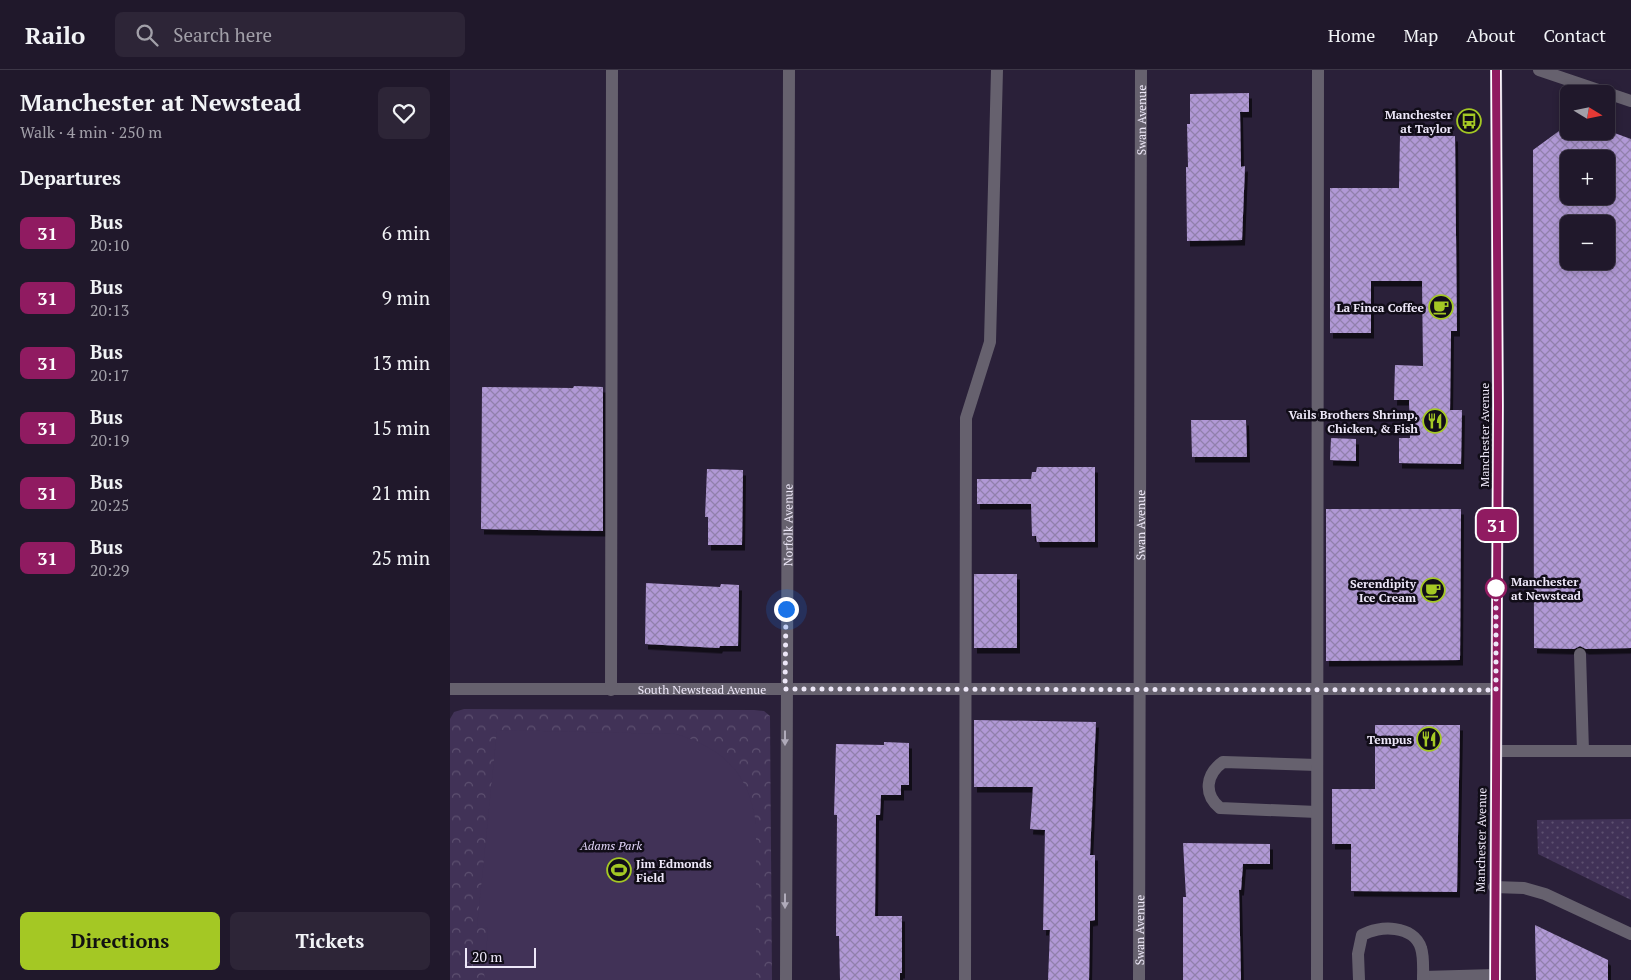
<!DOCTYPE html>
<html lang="en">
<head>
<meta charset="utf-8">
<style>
	body { margin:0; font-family:"PT Serif",serif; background:#2d2537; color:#f1f3f6; height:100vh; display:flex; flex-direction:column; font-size:19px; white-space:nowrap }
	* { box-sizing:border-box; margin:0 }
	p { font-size:16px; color:#a2a0a9 }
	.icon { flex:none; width:28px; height:28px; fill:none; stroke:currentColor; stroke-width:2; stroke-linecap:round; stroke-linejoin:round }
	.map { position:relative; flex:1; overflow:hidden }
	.drawer { display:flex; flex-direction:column; background:#20182b; width:450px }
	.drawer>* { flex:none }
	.badge { padding:0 10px; border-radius:8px; font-size:18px; line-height:32px }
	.needle { width:32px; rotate:100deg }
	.fabs { position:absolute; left:1110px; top:15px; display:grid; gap:10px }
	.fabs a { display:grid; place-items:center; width:55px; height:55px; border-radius:8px; background:#20182b; box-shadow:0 2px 8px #0003,0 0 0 1px #3d3747; font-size:25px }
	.scale { position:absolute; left:15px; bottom:12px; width:71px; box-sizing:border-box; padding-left:5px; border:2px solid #ede7f8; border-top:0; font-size:14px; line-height:18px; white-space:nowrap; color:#ede7f8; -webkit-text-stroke:4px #110d18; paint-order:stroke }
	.you { position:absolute; width:25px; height:25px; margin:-12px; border:4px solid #fff; border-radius:50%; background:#1a73e8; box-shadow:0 0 0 8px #1a73e833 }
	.map>.badge { position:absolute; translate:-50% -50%; box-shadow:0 0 0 2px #fff }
	h2 { padding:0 20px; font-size:19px; line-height:45px }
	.round { display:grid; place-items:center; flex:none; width:52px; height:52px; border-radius:8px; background:#2d2537 }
	.headline { display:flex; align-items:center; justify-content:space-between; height:85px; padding:0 20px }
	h1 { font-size:24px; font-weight:700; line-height:38px }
	.cta { display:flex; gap:10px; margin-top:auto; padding:10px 20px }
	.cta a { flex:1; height:58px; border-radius:8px; background:#a4c824; color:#111; font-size:20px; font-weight:700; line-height:58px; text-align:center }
	.cta a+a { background:#2d2537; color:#f1f3f6 }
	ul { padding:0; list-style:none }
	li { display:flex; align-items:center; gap:15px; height:65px; padding:0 20px }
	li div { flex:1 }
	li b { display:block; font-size:19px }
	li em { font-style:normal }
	li .badge { min-width:55px; font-weight:700; text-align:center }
	header { display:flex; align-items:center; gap:30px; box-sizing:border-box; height:70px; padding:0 25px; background:#20182b; border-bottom:1px solid #3d3747 }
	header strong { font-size:24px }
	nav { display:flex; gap:28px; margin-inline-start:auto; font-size:18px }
	.search { width:350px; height:45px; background:#2d2537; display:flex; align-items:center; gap:12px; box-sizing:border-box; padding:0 18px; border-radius:8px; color:#a2a0a9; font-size:19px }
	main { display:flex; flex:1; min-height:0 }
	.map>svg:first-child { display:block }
	.grass { fill:url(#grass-dots) }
	.park { fill:url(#park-crowns) }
	.pitch { fill:#413257 }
	.building { fill:url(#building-cross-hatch); fill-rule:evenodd; filter:url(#shadow) }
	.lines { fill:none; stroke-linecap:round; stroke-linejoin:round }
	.minor { stroke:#66616e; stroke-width:12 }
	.major { stroke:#a69cb7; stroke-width:12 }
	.oneway { fill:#b0abba }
	.line-casing { stroke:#fff; stroke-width:11 }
	.line { stroke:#901b61; stroke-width:8 }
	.walk { stroke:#ede7f8; stroke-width:5; stroke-dasharray:0 9 }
	.stop-dot { fill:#fff; stroke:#901b61; stroke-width:2.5 }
	.labels { text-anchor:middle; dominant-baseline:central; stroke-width:5; stroke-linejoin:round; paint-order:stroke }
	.poi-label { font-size:12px; font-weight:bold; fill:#ede7f8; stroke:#110d18; text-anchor:end }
	.street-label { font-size:12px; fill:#ede7f8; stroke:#110d18 }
	.stop-label { font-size:12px; font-weight:bold; fill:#ede7f8; stroke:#110d18; text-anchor:start }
	.park-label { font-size:12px; font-style:italic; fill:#e3d6f9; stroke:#110d18 }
</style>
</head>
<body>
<header>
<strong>Railo</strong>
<div class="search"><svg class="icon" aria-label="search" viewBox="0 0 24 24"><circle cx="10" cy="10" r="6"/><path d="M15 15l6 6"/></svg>Search here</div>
<nav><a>Home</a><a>Map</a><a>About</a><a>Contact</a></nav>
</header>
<main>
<section class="drawer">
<div class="headline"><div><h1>Manchester at Newstead</h1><p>Walk · 4 min · 250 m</p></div><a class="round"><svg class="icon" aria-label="heart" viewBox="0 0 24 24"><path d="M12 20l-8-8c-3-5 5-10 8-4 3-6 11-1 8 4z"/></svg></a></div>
<h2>Departures</h2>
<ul>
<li><span class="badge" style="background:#901b61;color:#fff">31</span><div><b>Bus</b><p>20:10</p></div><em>6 min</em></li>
<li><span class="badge" style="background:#901b61;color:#fff">31</span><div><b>Bus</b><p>20:13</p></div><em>9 min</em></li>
<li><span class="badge" style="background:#901b61;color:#fff">31</span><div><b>Bus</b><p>20:17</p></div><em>13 min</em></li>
<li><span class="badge" style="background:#901b61;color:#fff">31</span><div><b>Bus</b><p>20:19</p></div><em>15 min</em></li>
<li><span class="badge" style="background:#901b61;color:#fff">31</span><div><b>Bus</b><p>20:25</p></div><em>21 min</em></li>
<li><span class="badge" style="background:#901b61;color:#fff">31</span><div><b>Bus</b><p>20:29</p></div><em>25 min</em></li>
</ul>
<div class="cta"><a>Directions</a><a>Tickets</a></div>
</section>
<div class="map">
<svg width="1181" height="910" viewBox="0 0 1181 910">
	<defs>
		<pattern id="grass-dots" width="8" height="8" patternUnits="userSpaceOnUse" patternTransform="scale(1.25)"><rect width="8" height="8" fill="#413257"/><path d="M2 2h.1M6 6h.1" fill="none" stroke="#5d5070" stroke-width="1.8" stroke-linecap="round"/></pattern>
		<pattern id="park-crowns" width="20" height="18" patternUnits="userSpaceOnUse" patternTransform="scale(1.25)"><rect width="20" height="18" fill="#413257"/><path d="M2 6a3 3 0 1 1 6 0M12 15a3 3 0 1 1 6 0" fill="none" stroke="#5d5070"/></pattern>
		<pattern id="building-cross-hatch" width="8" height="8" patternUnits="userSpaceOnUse" patternTransform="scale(1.25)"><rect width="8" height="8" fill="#b199d6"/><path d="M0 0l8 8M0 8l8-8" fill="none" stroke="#9180ac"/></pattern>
		<filter id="shadow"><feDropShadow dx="3" dy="5.5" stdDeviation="0" flood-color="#0009"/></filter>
	</defs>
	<rect width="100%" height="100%" fill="#2a2039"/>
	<polygon class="grass" points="1181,749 1181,830 1088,784 1087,750"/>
	<polygon class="park" points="14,639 304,640 314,641 320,646 322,910 0,910 0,649 4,642"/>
	<path class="pitch" d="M47,660l179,4c49,15 73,40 80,90v156h-272l4,-52 -11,-1z"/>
	<g class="building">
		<polygon points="799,23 799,42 790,42 791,97 795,96 792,170 737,171 736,97 738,97 737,54 740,54 740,24"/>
		<path d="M1109,61h50l22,8v509l-45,1 -6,-3 -6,3 -40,-1 -1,-498zM1119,89h37v37h-37zM1119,154h37v37h-37z"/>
		<polygon points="950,66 1005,66 1007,261 1001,261 1000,340 1012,340 1011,394 949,393 949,368 960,368 959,330 944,330 945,295 973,296 972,211 921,211 921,263 880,263 880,118 949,118"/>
		<polygon points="124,316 153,317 153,461 31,459 32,317 123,318"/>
		<polygon points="741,350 796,350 797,387 742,387"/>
		<polygon points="881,368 906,369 906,391 880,390"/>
		<polygon points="587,397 645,397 645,472 587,472 586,466 582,466 581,434 527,434 527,409 581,409 582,402 586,402"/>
		<polygon points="257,399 293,400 292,475 258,475 258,447 255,447"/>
		<polygon points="876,439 1011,439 1010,590 876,591"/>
		<rect x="524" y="504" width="43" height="74"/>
		<polygon points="196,513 270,517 271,514 289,515 288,576 270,576 269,578 195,574"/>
		<polygon points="524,650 646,652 640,785 645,785 645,850 640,851 639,910 598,910 600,860 593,860 595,760 580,759 583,717 524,717"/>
		<polygon points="925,655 1010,655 1007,822 901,821 901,774 882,774 882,719 925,719"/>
		<polygon points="434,672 459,673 459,715 451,715 451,725 431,725 430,745 426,745 425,846 452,846 452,903 450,903 450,910 390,910 389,866 386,866 387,745 384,745 386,674 434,675"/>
		<polygon points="733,773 820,774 820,794 793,794 791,820 789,820 791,910 733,910 733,827 736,827"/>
		<polygon points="1085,855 1158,890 1158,910 1086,910"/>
	</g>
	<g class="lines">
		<g class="minor">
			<polyline points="1089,0 1181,31"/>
			<polyline points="1130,584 1133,681"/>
			<path id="s1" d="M0,619h1046"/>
			<polyline points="161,620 162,0"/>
			<polyline points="1046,681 1181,681"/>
			<path d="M867,695l-94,-3c-17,12 -20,32 -3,46l97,4"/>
			<polyline points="1044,817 1074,818 1095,824 1181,864"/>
			<polyline points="973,907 1045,905"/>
			<path id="s2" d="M336,910l3,-910"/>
			<polyline points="515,910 516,348 540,272 547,0"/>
			<path id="s3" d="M689,910l2,-910"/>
			<polyline points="867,910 868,0"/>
			<path d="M909,910l-1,-26 4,-19c17,-10 52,-10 59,13 3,9 2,22 2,32"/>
		</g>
		<polyline class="major" points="1045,910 1048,335 1046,0"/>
	</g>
	<defs><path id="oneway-solid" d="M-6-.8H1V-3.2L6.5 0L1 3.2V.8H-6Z" transform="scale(1.25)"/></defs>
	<g class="oneway">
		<use href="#oneway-solid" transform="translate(335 668) rotate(90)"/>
		<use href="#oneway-solid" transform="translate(335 831) rotate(90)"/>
	</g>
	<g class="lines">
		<g class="line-casing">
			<polyline id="line" points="1045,910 1048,335 1046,0"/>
		</g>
		<use href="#line" class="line"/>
		<polyline class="walk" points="336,539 335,619 1046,620 1046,518"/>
	</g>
	<defs>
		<g id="bus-ring" transform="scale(1.25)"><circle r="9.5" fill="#110d18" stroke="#a4c824" stroke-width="1.5"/><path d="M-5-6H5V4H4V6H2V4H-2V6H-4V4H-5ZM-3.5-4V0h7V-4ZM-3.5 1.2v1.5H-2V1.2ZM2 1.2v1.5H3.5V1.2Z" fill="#a4c824"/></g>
		<g id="cafe-ring" transform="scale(1.25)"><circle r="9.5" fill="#110d18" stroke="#a4c824" stroke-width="1.5"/><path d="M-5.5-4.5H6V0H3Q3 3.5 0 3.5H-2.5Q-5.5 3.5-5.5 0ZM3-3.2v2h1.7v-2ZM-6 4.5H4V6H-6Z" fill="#a4c824"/></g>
		<g id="restaurant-ring" transform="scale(1.25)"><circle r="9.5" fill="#110d18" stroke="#a4c824" stroke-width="1.5"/><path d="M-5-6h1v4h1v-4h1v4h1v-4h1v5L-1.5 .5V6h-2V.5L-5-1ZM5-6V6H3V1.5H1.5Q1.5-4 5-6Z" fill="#a4c824"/></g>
		<g id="stadium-ring" transform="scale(1.25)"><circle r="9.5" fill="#110d18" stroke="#a4c824" stroke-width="1.5"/><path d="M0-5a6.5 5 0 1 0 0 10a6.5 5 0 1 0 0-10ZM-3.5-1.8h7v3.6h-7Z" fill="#a4c824"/></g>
	</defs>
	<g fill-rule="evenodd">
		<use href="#bus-ring" x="1019" y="51"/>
		<use href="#cafe-ring" x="991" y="237"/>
		<use href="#restaurant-ring" x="985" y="351"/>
		<use href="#cafe-ring" x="983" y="520"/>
		<use href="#restaurant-ring" x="979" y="669"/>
		<use href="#stadium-ring" x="169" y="800"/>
	</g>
	<circle class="stop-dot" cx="1046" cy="518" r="10"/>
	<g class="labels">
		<g class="poi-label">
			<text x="1002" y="44">Manchester<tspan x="1002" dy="14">at Taylor</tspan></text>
			<text x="974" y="237">La Finca Coffee</text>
			<text x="968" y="344">Vails Brothers Shrimp,<tspan x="968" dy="14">Chicken, &amp; Fish</tspan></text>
			<text x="966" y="513">Serendipity<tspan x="966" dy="14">Ice Cream</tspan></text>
			<text x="962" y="669">Tempus</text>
			<text x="186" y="793" text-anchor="start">Jim Edmonds<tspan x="186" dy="14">Field</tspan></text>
		</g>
		<g class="street-label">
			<text stroke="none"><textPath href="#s3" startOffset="860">Swan Avenue</textPath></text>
			<text transform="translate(1034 365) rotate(-90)">Manchester Avenue</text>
			<text stroke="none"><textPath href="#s2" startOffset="455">Norfolk Avenue</textPath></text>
			<text stroke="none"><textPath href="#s3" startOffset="455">Swan Avenue</textPath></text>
			<text stroke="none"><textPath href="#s1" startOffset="252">South Newstead Avenue</textPath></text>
			<text transform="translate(1031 770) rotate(-89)">Manchester Avenue</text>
			<text stroke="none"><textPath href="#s3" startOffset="50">Swan Avenue</textPath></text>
		</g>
		<g class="stop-label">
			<text x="1061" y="511">Manchester<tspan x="1061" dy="14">at Newstead</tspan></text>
		</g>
		<g class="park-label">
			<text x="161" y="775">Adams Park</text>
		</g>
	</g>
</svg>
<div class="fabs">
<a><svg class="needle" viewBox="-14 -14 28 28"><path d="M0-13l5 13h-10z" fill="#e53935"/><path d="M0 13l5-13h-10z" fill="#a2a0a9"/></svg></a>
<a>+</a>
<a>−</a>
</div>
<div class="scale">20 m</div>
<div class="you" style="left:336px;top:539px"></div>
<b class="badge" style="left:1047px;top:455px;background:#901b61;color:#fff">31</b>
</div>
</main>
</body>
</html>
